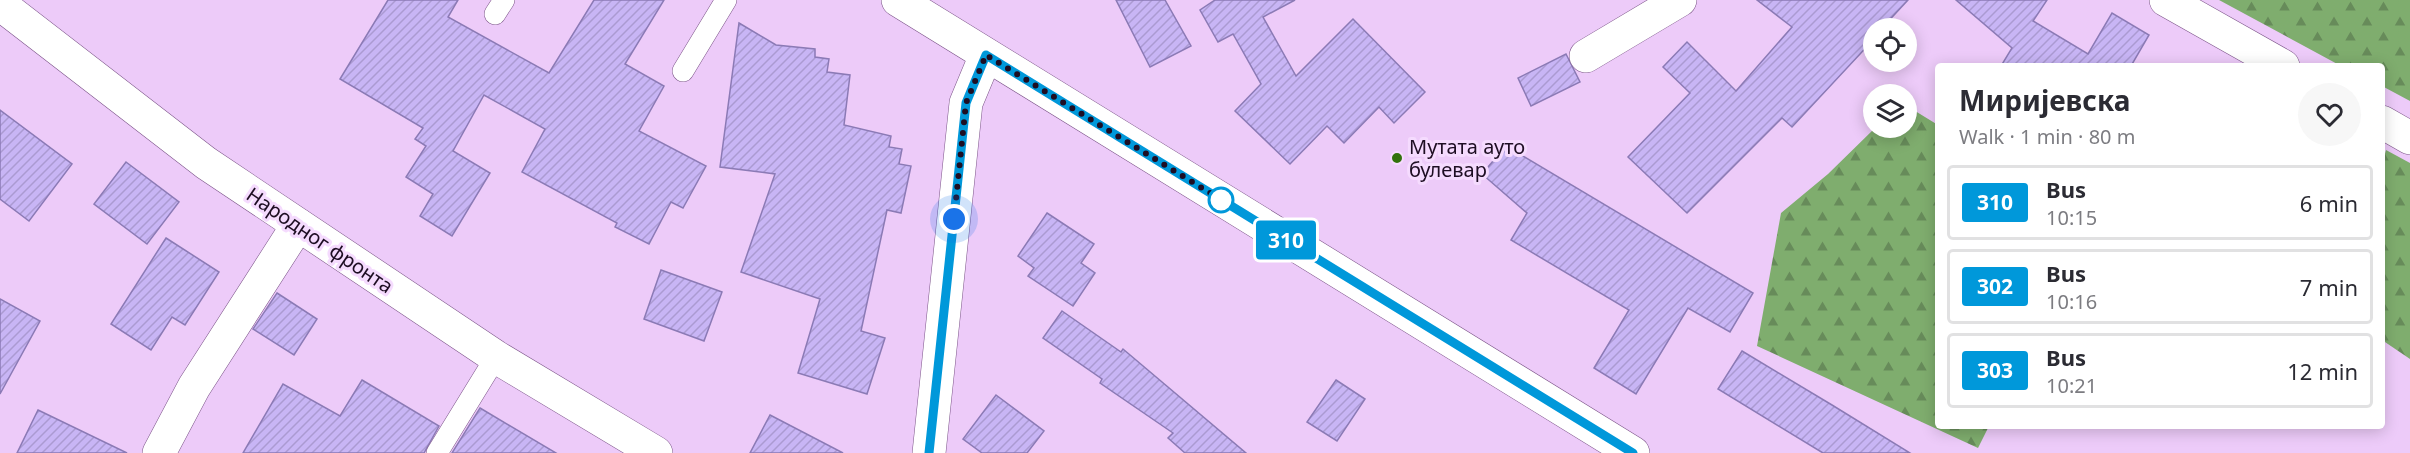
<!DOCTYPE html>
<html lang="en">
<head>
<meta charset="utf-8">
<style>
	body { margin:0; font-family:"Noto Sans",sans-serif; background:#f7f7f7; color:#2b2b33; height:100vh; display:flex; flex-direction:column; font-size:22px; white-space:nowrap }
	* { box-sizing:border-box; margin:0 }
	p { font-size:20px; color:#7c7c81 }
	.icon { flex:none; width:33px; height:33px; fill:none; stroke:currentColor; stroke-width:2; stroke-linecap:round; stroke-linejoin:round }
	.map { position:relative; flex:1; overflow:hidden }
	.drawer { position:absolute; left:1935px; top:63px; width:450px; height:366px; display:flex; flex-direction:column; background:#fff; border-radius:6px; box-shadow:0 3px 15px #0003 }
	.drawer>* { flex:none }
	.badge { padding:0 12px; border-radius:4px; font-size:21px; line-height:39px }
	.buttons { position:absolute; left:1863px; top:18px; display:grid; gap:12px }
	.buttons a { display:grid; place-items:center; width:54px; height:54px; border-radius:50%; background:#fff; box-shadow:0 3px 15px #0003; font-size:30px }
	.you { position:absolute; width:30px; height:30px; margin:-15px; border:4px solid #fff; border-radius:50%; background:#1a73e8; box-shadow:0 0 0 9px #1a73e833 }
	.map>.badge { position:absolute; translate:-50% -50%; box-shadow:0 0 0 3px #fff }
	.round { display:grid; place-items:center; flex:none; width:63px; height:63px; border-radius:32px; background:#f7f7f7 }
	.summary { display:flex; align-items:center; justify-content:space-between; height:102px; padding:0 24px }
	h1 { font-size:28px; font-weight:700; line-height:45px }
	ul { padding:0; list-style:none }
	li { display:flex; align-items:center; gap:18px; height:75px; margin:0 12px 9px; padding:0 12px; border:3px solid #e1e1e2; border-radius:6px }
	li div { flex:1 }
	li b { display:block; font-size:22px }
	li em { font-style:normal }
	li .badge { min-width:66px; font-weight:700; text-align:center }
	.map>svg:first-child { display:block }
	.forest { fill:url(#forest-firs) }
	.building { fill:url(#building-hatch); stroke:#8b7ab5; stroke-width:1.5 }
	.lines { fill:none; stroke-linecap:round; stroke-linejoin:round }
	.lane-casing { stroke:#7b5488; stroke-width:22 }
	.street-casing { stroke:#7b5488; stroke-width:34 }
	.secondary-casing { stroke:#7b5488; stroke-width:34 }
	.lane { stroke:#fff; stroke-width:21 }
	.street { stroke:#fff; stroke-width:33 }
	.secondary { stroke:#fff; stroke-width:33 }
	.line-casing { stroke:#fff; stroke-width:14 }
	.line { stroke:#0098da; stroke-width:9 }
	.walk { stroke:#1e0e23; stroke-width:6; stroke-dasharray:0 10.8 }
	.poi-dot { fill:#32720c; stroke:#f5dbfe; stroke-width:2 }
	.stop-dot { fill:#fff; stroke:#0098da; stroke-width:3 }
	.labels { text-anchor:middle; dominant-baseline:central; stroke-width:6; stroke-linejoin:round; paint-order:stroke }
	.poi-label { font-size:20px; fill:#1e0e23; stroke:#f5dbfe; text-anchor:start }
	.street-label { font-size:20px; fill:#1e0e23; stroke:#f5dbfe }
</style>
</head>
<body>
<div class="map">
<svg width="2410" height="453" viewBox="0 0 2410 453">
	<defs>
		<pattern id="forest-firs" width="22" height="20" patternUnits="userSpaceOnUse" patternTransform="scale(1.5)"><rect width="22" height="20" fill="#7fad6e"/><path d="M5 1l3.5 6h-7zM16 11l3.5 6h-7z" fill="#678b5a"/></pattern>
		<pattern id="building-hatch" width="6" height="6" patternUnits="userSpaceOnUse" patternTransform="scale(1.5)"><rect width="6" height="6" fill="#c8b5f5"/><path d="M-1 1l2-2M0 6l6-6M5 7l2-2" fill="none" stroke="#ab9ad2"/></pattern>
	</defs>
	<rect width="100%" height="100%" fill="#edcbf9"/>
	<g class="forest">
		<polygon points="2219,0 2410,0 2410,101 2382,86 2382,66 2341,66"/>
		<polygon points="1907,106 1938,125 1938,426 1989,426 1978,448 1757,346 1781,213 1828,174 1875,128 1906,128"/>
		<polygon points="2386,150 2410,163 2410,359 2382,340 2382,164"/>
	</g>
	<g class="building">
		<polygon points="388,0 458,0 448,17 549,73 594,0 664,0 625,64 664,86 639,131 706,166 683,208 671,202 649,244 615,227 617,223 522,172 545,129 484,95 453,151 490,173 452,236 420,216 433,194 406,177 426,146 415,139 423,128 340,79"/>
		<polygon points="1116,0 1165,0 1191,46 1150,67"/>
		<polygon points="1215,0 1295,0 1263,17 1296,76 1353,19 1425,92 1394,123 1379,107 1344,143 1327,126 1290,164 1235,111 1261,84 1233,34 1218,42 1200,10"/>
		<polygon points="1757,0 1908,0 1882,28 1874,28 1874,39 1792,127 1782,118 1687,213 1628,157 1690,93 1663,67 1687,42 1736,91 1792,27"/>
		<polygon points="1956,0 2047,0 2033,21 2088,54 2112,13 2149,35 2131,66 2001,66 2012,48"/>
		<polygon points="739,23 776,45 815,49 815,57 829,59 827,72 850,75 844,125 891,136 889,147 902,149 899,164 911,166 901,213 887,210 861,331 885,338 867,394 798,373 820,299 741,272 775,174 720,167"/>
		<polygon points="1566,54 1580,82 1531,106 1518,78"/>
		<polygon points="0,110 72,164 29,221 0,199"/>
		<polygon points="1506,146 1753,293 1730,332 1688,308 1636,394 1594,368 1629,310 1511,240 1527,213 1482,174"/>
		<polygon points="126,162 179,202 147,244 94,204"/>
		<polygon points="1047,213 1094,244 1081,263 1095,273 1073,306 1028,276 1034,268 1018,256"/>
		<polygon points="166,238 219,272 185,325 172,317 151,350 111,324"/>
		<polygon points="661,270 722,292 704,341 644,319"/>
		<polygon points="277,293 317,319 294,355 253,329"/>
		<polygon points="0,299 40,321 0,394"/>
		<polygon points="1062,311 1121,352 1123,349 1246,453 1185,453 1168,438 1173,433 1100,383 1102,379 1043,338"/>
		<polygon points="1742,351 1832,405 1910,453 1823,453 1718,389"/>
		<polygon points="362,380 439,426 424,453 243,453 283,384 340,416"/>
		<polygon points="1336,380 1365,399 1337,441 1307,422"/>
		<polygon points="996,395 1044,431 1027,453 982,453 963,439"/>
		<polygon points="480,408 556,453 452,453"/>
		<polygon points="38,410 127,453 17,453"/>
		<polygon points="770,415 843,453 750,453"/>
	</g>
	<g class="lines">
		<g class="lane-casing">
			<g id="lane">
				<polyline points="495,14 504,0"/>
				<polyline points="683,71 726,0"/>
				<polyline points="437,453 496,357"/>
			</g>
		</g>
		<g class="street-casing">
			<g id="street">
				<polyline points="2166,0 2283,66"/>
				<polyline points="0,4 206,163 496,357 656,453"/>
				<polyline points="1586,56 1680,0"/>
				<polyline points="2382,122 2410,138"/>
				<polyline points="159,453 194,387 298,225"/>
				<polyline points="929,453 966,103 986,55"/>
			</g>
		</g>
		<g class="secondary-casing">
			<polyline id="secondary" points="898,0 1633,453"/>
		</g>
		<use href="#lane" class="lane"/>
		<use href="#street" class="street"/>
		<use href="#secondary" class="secondary"/>
	</g>
	<g class="lines">
		<g class="line-casing">
			<polyline id="line" points="929,453 966,103 986,55 1633,453"/>
		</g>
		<use href="#line" class="line"/>
		<polyline class="walk" points="954,219 966,103 986,55 1228,204 1221,200"/>
	</g>
	<circle class="poi-dot" cx="1397" cy="158" r="6"/>
	<circle class="stop-dot" cx="1221" cy="200" r="12"/>
	<g class="labels">
		<g class="poi-label">
			<text x="1409" y="146">Мутата ауто<tspan x="1409" dy="23">булевар</tspan></text>
		</g>
		<g class="street-label">
			<text transform="translate(320 240) rotate(34)">Народног фронта</text>
		</g>
	</g>
</svg>
<div class="buttons">
<a><svg class="icon" aria-label="locate" viewBox="0 0 24 24"><circle cx="12" cy="12" r="6"/><path d="M12 2v4M12 18v4M2 12h4M18 12h4"/></svg></a>
<a><svg class="icon" aria-label="layers" viewBox="0 0 24 24"><path d="M12 4l9 5-9 5-9-5zM3 14l9 5 9-5"/></svg></a>
</div>
<div class="you" style="left:954px;top:219px"></div>
<b class="badge" style="left:1286px;top:240px;background:#0098da;color:#fff">310</b>
<section class="drawer">
<div class="summary"><div><h1>Миријевска</h1><p>Walk · 1 min · 80 m</p></div><a class="round"><svg class="icon" aria-label="heart" viewBox="0 0 24 24"><path d="M12 20l-8-8c-3-5 5-10 8-4 3-6 11-1 8 4z"/></svg></a></div>
<ul>
<li><span class="badge" style="background:#0098da;color:#fff">310</span><div><b>Bus</b><p>10:15</p></div><em>6 min</em></li>
<li><span class="badge" style="background:#0098da;color:#fff">302</span><div><b>Bus</b><p>10:16</p></div><em>7 min</em></li>
<li><span class="badge" style="background:#0098da;color:#fff">303</span><div><b>Bus</b><p>10:21</p></div><em>12 min</em></li>
</ul>
</section>
</div>
</body>
</html>
